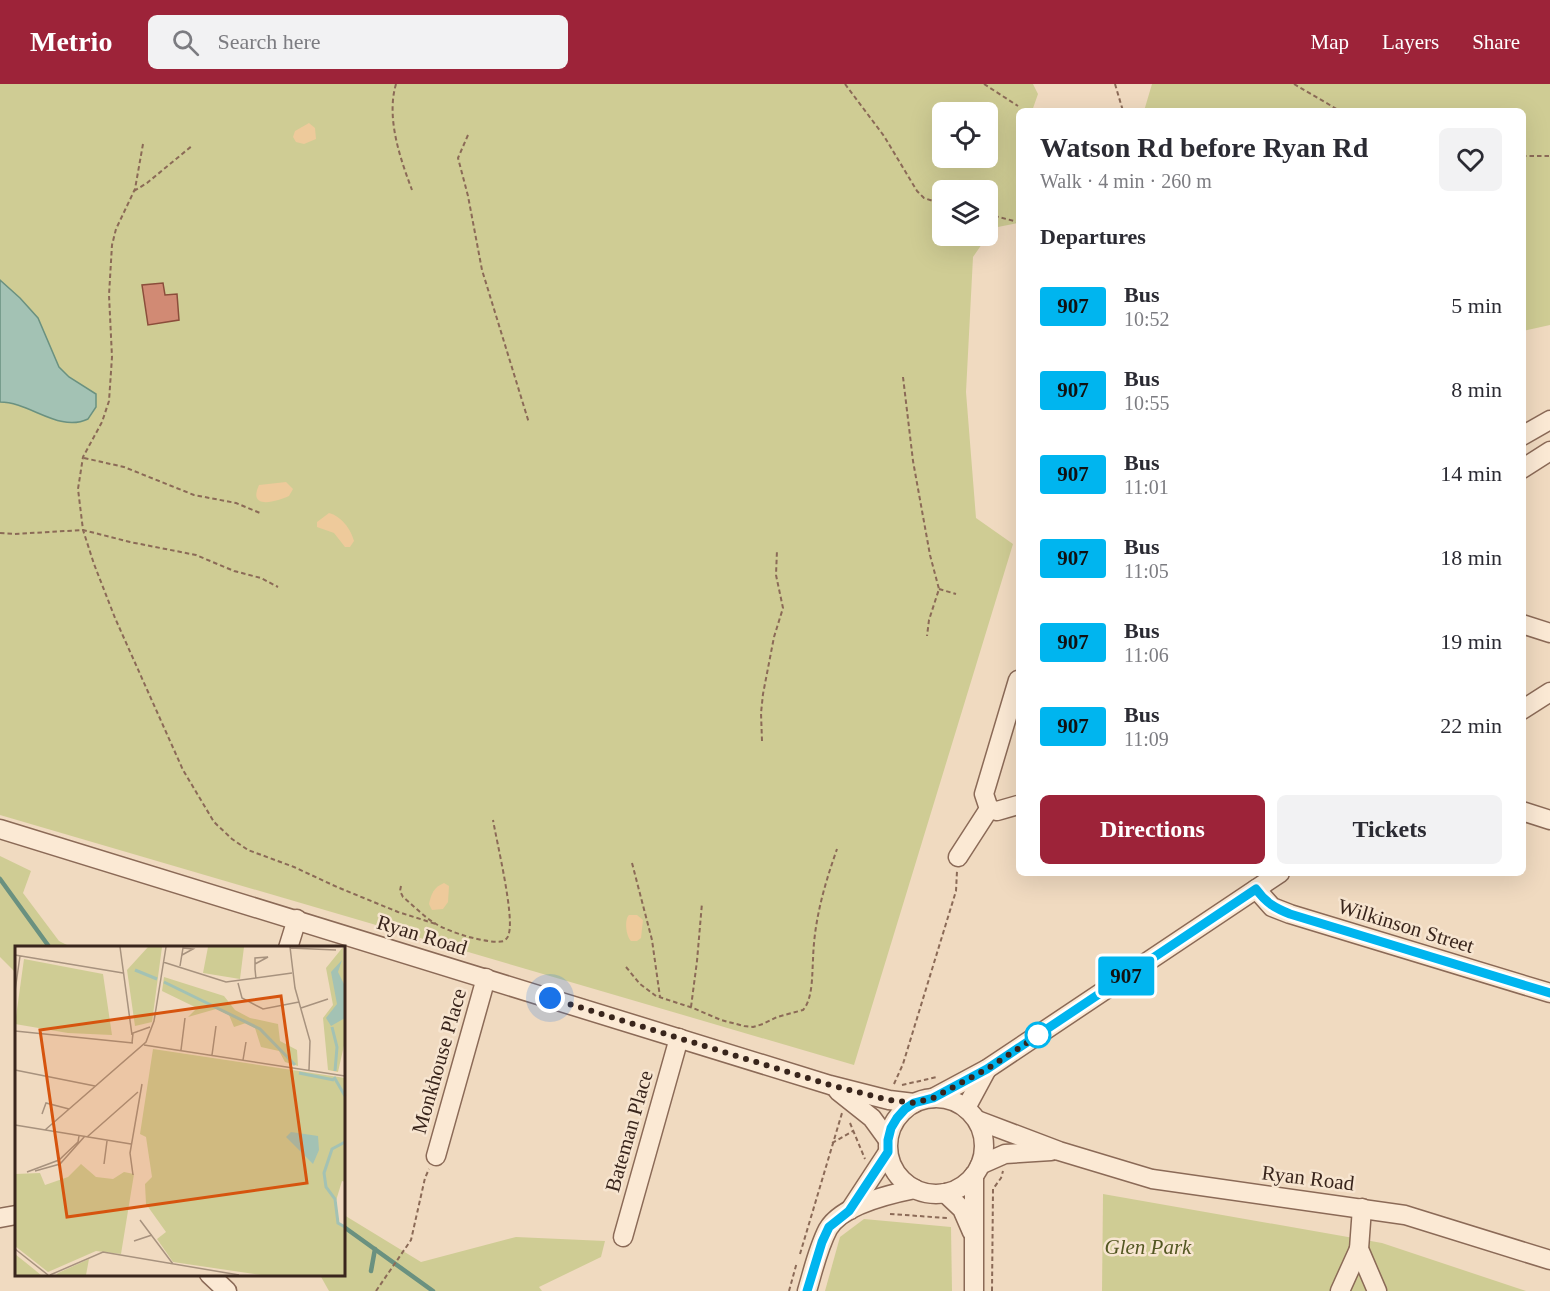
<!DOCTYPE html>
<html lang="en">
<head>
<meta charset="utf-8">
<style>
	body { margin:0; font-family:Georgia,serif; background:#f2f2f3; color:#2b2b33; height:100vh; display:flex; flex-direction:column; font-size:22px; white-space:nowrap }
	* { box-sizing:border-box; margin:0 }
	p { font-size:20px; color:#7c7c81 }
	.icon { flex:none; width:33px; height:33px; fill:none; stroke:currentColor; stroke-width:2; stroke-linecap:round; stroke-linejoin:round }
	.map { position:relative; flex:1; overflow:hidden }
	.drawer { position:absolute; left:1016px; top:24px; width:510px; height:768px; display:flex; flex-direction:column; background:#fff; border-radius:9px; box-shadow:0 6px 24px #0002 }
	.drawer>* { flex:none }
	.badge { padding:0 12px; border-radius:4px; font-size:21px; line-height:39px }
	.tools { position:absolute; left:932px; top:18px; display:grid; gap:12px }
	.tools a { display:grid; place-items:center; width:66px; height:66px; border-radius:9px; background:#fff; box-shadow:0 6px 24px #0002; font-size:30px }
	.you { position:absolute; width:30px; height:30px; margin:-15px; border:4px solid #fff; border-radius:50%; background:#1a73e8; box-shadow:0 0 0 9px #1a73e833 }
	.map>.badge { position:absolute; translate:-50% -50%; box-shadow:0 0 0 3px #fff }
	h2 { padding:0 24px; font-size:22px; line-height:54px }
	.round { display:grid; place-items:center; flex:none; width:63px; height:63px; border-radius:9px; background:#f2f2f3 }
	.summary { display:flex; align-items:center; justify-content:space-between; height:102px; padding:0 24px }
	h1 { font-size:28px; font-weight:800; line-height:45px }
	.primary-button { display:flex; gap:12px; margin-top:auto; padding:12px 24px }
	.primary-button a { flex:1; height:69px; border-radius:9px; background:#9d2339; color:#fff; font-size:24px; font-weight:800; line-height:69px; text-align:center }
	.primary-button a+a { background:#f2f2f3; color:#2b2b33 }
	ul { padding:0; list-style:none }
	li { display:flex; align-items:center; gap:18px; height:84px; padding:0 24px }
	li div { flex:1 }
	li b { display:block; font-size:22px }
	li em { font-style:normal }
	li .badge { min-width:66px; font-weight:700; text-align:center }
	header { display:flex; align-items:center; gap:36px; box-sizing:border-box; height:84px; padding:0 30px; background:#9d2339; color:#fff }
	header strong { font-size:28px }
	nav { display:flex; gap:33px; margin-inline-start:auto; font-size:21px }
	.search { width:420px; height:54px; background:#f2f2f3; display:flex; align-items:center; gap:15px; box-sizing:border-box; padding:0 21px; border-radius:9px; color:#7c7c81; font-size:22px }
	.map>svg:first-child { display:block }
	.green { fill:#cfcc94; fill-rule:evenodd }
	.sand { fill:#eeca9b }
	.water { fill:#a3c2b4; stroke:#6a9180; stroke-width:1.5 }
	.lines { fill:none; stroke-linecap:round; stroke-linejoin:round }
	.stream { stroke:#6a9180; stroke-width:4.5 }
	.building { fill:#d18a74; stroke:#8b4d3b; stroke-width:1.5 }
	.minor-casing { stroke:#8b6a57; stroke-width:21 }
	.path { stroke:#8b6a57; stroke-width:2; stroke-dasharray:4.5 3; stroke-linecap:butt }
	.minor { stroke:#fbe9d4; stroke-width:18 }
	.line-casing { stroke:#fff; stroke-width:14 }
	.line { stroke:#00b5ef; stroke-width:9 }
	.walk { stroke:#39251c; stroke-width:6; stroke-dasharray:0 10.8 }
	.stop-dot { fill:#fff; stroke:#00b5ef; stroke-width:3 }
	.labels { text-anchor:middle; dominant-baseline:central; stroke-width:5; stroke-linejoin:round; paint-order:stroke }
	.street-label { font-size:21px; fill:#39251c; stroke:#f7e5d0 }
	.park-label { font-size:21px; font-style:italic; fill:#535722; stroke:#f7e5d0 }
	.inset-river { fill:none; stroke:#a3c2b4; stroke-width:3 }
	.inset-road { fill:none; stroke:#a7927e; stroke-width:1.5 }
	.view { fill:#d6540e; fill-opacity:0.15; stroke:#d6540e; stroke-width:3 }
	.inset-edge { fill:none; stroke:#39251c; stroke-width:3 }
</style>
</head>
<body>
<header>
<strong>Metrio</strong>
<div class="search"><svg class="icon" aria-label="search" viewBox="0 0 24 24"><circle cx="10" cy="10" r="6"/><path d="M15 15l6 6"/></svg>Search here</div>
<nav><a>Map</a><a>Layers</a><a>Share</a></nav>
</header>
<div class="map">
<svg width="1550" height="1207" viewBox="0 0 1550 1207">
	<rect width="100%" height="100%" fill="#f0dac0"/>
	<g class="green">
		<path d="M0,0h1033l5,10 -6,17h-14v112l-25,5 -20,29 -7,135 10,126 37,26 -159,521 -854,-250zM942,28h45v46h-45zM942,106h45v46h-45z"/>
		<polygon points="1152,0 1550,0 1550,241 1523,247 1522,27 1144,27"/>
		<polygon points="0,772 31,787 23,809 59,857 71,863 16,864 16,889 0,873"/>
		<polygon points="1103,1110 1382,1159 1526,1207 1102,1207"/>
		<polygon points="344,1131 421,1178 516,1153 605,1157 601,1173 539,1203 542,1207 329,1207 320,1191 344,1190"/>
		<polygon points="864,1135 951,1143 952,1207 825,1207 840,1153"/>
	</g>
	<g class="sand">
		<polygon points="309,39 315,44 316,55 304,60 296,58 293,53 295,47"/>
		<path d="M286,398l7,7 -4,7c-11,5 -42,15 -30,-11z"/>
		<path d="M329,429c12,3 22,16 25,28l-4,6h-5l-11,-14 -17,-6v-5z"/>
		<path d="M444,799l5,3 -1,16 -5,7 -11,1 -3,-6c2,-10 5,-17 15,-21z"/>
		<path d="M629,831h8l6,5 -2,18 -4,3h-6c-5,-5 -7,-21 -2,-26z"/>
	</g>
	<path class="water" d="M0,196l20,18 18,20 21,49 10,10 27,17v13l-8,12c-29,14 -58,-17 -88,-17z"/>
	<g class="lines">
		<g class="stream">
			<polyline points="0,795 50,864"/>
			<polyline points="344,1143 433,1207"/>
			<polyline points="371,1187 375,1165"/>
		</g>
	</g>
	<polygon class="building" points="163,199 165,211 177,210 179,236 148,241 142,201"/>
	<g class="lines">
		<g class="minor-casing">
			<g id="minor">
				<polyline points="1522,352 1550,336"/>
				<polyline points="1522,385 1550,367"/>
				<polyline points="1522,540 1550,549"/>
				<polyline points="1522,626 1550,608"/>
				<polyline points="989,725 997,727 1018,721"/>
				<polyline points="1522,727 1550,736"/>
				<polyline points="0,745 830,1001 889,1016 914,1019"/>
				<polyline points="958,773 989,725 984,710 1018,596"/>
				<polyline points="1256,805 1272,823 1290,830 1550,909"/>
				<polyline points="288,864 297,835"/>
				<polyline points="838,1007 872,1034 888,1056"/>
				<circle cx="936" cy="1062" r="48"/>
				<polyline points="933,1014 987,985 1280,789"/>
				<polyline points="966,1024 987,985"/>
				<polyline points="977,1036 1059,1067 1152,1095 1405,1131 1550,1176"/>
				<polyline points="436,1072 486,894"/>
				<polyline points="980,1081 1005,1070 1051,1067"/>
				<polyline points="974,1091 974,1207"/>
				<polyline points="945,1109 962,1125 972,1148"/>
				<polyline points="1362,1124 1359,1165 1377,1207"/>
				<polyline points="850,1126 888,1068"/>
				<polyline points="0,1134 16,1131"/>
				<polyline points="623,1153 679,954"/>
				<polyline points="209,1190 227,1207"/>
				<path d="M807,1207c6,-20 11,-43 21,-62 14,-24 62,-35 87,-40"/>
				<polyline points="1340,1207 1359,1165"/>
			</g>
		</g>
		<g class="path">
			<path d="M396,0c-10,34 4,74 16,106"/>
			<polyline points="845,0 884,52 917,107 924,114 942,120"/>
			<polyline points="984,0 1018,22"/>
			<polyline points="1115,0 1123,27"/>
			<polyline points="1294,0 1340,27"/>
			<polyline points="468,51 458,74 468,112 482,186 529,339"/>
			<polyline points="143,60 135,105 116,145 112,161 109,211 112,273 109,317 102,338 83,373 78,405 83,446 94,480 115,534 183,686 214,738 232,755 248,766 294,783 337,803 398,828 436,840"/>
			<polyline points="1522,72 1550,72"/>
			<polyline points="134,107 147,99 193,61"/>
			<polyline points="987,130 1018,138"/>
			<polyline points="903,293 913,377 930,471 939,505 929,536 927,552"/>
			<polyline points="84,374 124,383 194,411 236,419 260,429"/>
			<polyline points="0,449 14,450 83,446 130,458 196,471 234,487 261,494 278,503"/>
			<polyline points="939,505 956,510"/>
			<polyline points="762,657 761,629 763,610 774,553 783,524 776,491 777,466"/>
			<polyline points="632,779 652,856 660,913"/>
			<path d="M401,802l-1,5 3,6c11,9 21,20 33,27 13,8 53,21 68,17 3,-3 4,-3 5,-8 5,-19 -12,-90 -16,-113"/>
			<path d="M626,883l14,17 16,12 37,12 28,12 23,6 9,1 10,-3 14,-7 26,-7c10,-11 9,-36 10,-50 1,-39 11,-74 24,-111"/>
			<polyline points="691,923 697,877 702,819"/>
			<polyline points="894,1000 903,980 956,807 957,787"/>
			<polyline points="902,1001 937,993"/>
			<polyline points="850,1039 865,1075"/>
			<polyline points="832,1059 853,1047"/>
			<polyline points="890,1130 947,1134"/>
			<polyline points="800,1170 842,1029"/>
			<polyline points="376,1207 411,1156 425,1094 429,1085"/>
			<polyline points="789,1207 797,1178"/>
			<polyline points="992,1207 993,1105 1001,1094 1003,1087"/>
		</g>
		<use href="#minor" class="minor"/>
	</g>
	<g class="lines">
		<g class="line-casing">
			<path id="line" d="M807,1207l15,-49 7,-15 20,-16 39,-59v-12l3,-12 6,-10 8,-9 9,-6 19,-5 54,-29 269,-180c10,14 19,19 34,25l260,79"/>
		</g>
		<use href="#line" class="line"/>
		<polyline class="walk" points="550,914 830,1001 889,1016 914,1019 933,1014 987,985 1045,947 1038,951"/>
	</g>
	<circle class="stop-dot" cx="1038" cy="951" r="12"/>
	<g class="labels">
		<g class="street-label">
			<text transform="translate(1406 842) rotate(17)">Wilkinson Street</text>
			<text transform="translate(422 851) rotate(17)">Ryan Road</text>
			<text transform="translate(439 977) rotate(-74)">Monkhouse Place</text>
			<text transform="translate(629 1047) rotate(-74)">Bateman Place</text>
			<text transform="translate(1308 1094) rotate(7)">Ryan Road</text>
		</g>
		<g class="park-label">
			<text x="1148" y="1163">Glen Park</text>
		</g>
	</g>
	<g transform="translate(15 862)">
		<rect width="330" height="330" fill="#f0dac0"/>
		<path d="M133,1h14l-10,75 -17,4 -8,-56zM193,1h36l-4,32 -37,-6zM328,1l2,94 -7,31 -10,-2 -5,-52 10,-13 -7,-37zM9,13l79,15 9,61 -44,-2 -53,-9zM149,31l60,19 11,14 15,8 28,6 2,17 17,9 1,16 -13,-4 -6,-11 -18,-4 -6,-19 -9,-5 -12,4 -5,-12 -13,-6 -28,8 9,-9 -35,-17zM138,103l192,29v104l-3,-1 -7,23 3,19 7,5v47h-84l-88,-13 -16,-23 9,-7 -20,-28 -1,-20 7,-7 -6,-40 -6,-3zM66,218l15,13 17,2 11,-7 10,2 -13,80 -25,-3 -48,21 -33,-26v-72l25,-1 5,12 23,-8zM0,308l15,12 11,9h-26zM74,313l-3,16h-30l2,-2z" fill="#cfcc94"/>
		<path d="M327,14l-4,12 7,14v32l-14,8 -5,-8 11,-14 -6,-32zM276,186l27,4 1,14 -6,14 -27,-27z" fill="#a3c2b4"/>
		<path class="inset-river" d="M120,24l22,9M149,36l96,47 35,36M317,81l5,20 -2,24M284,127l35,7M319,131l11,19M330,196l-13,7 -8,24 2,14 9,12 3,24 7,4"/>
		<path class="inset-road" d="M105,1l12,88M275,1l5,41 15,53 -1,29M275,2l46,2M0,9l108,18M148,16l63,20 66,-9M240,18l13,-7 -13,1v11l1,10M165,20l3,-18 10,1 -11,6M223,37l4,15 21,11 36,-7M0,45l5,-35M286,62l27,-9M0,85l118,12M117,97l1,-10 17,-6M129,99l201,31M166,104l4,-32M197,109l4,-29M228,114l3,-18M0,124l80,16M27,168l4,-11 23,6M0,179l116,19M30,184l101,-88 8,-21 12,-74M72,191l51,-45M89,218l3,-23M20,225l25,-7 25,-28M12,226l32,-12 19,-18 1,-6M118,229l-3,-22 12,-69M125,274l33,44M119,295l18,-6M0,303l33,26M35,329l53,-23 136,23"/>
		<path class="view" d="M266,50l26,187 -240,34 -27,-187z"/>
		<rect width="330" height="330" class="inset-edge"/>
	</g>
</svg>
<div class="tools">
<a><svg class="icon" aria-label="locate" viewBox="0 0 24 24"><circle cx="12" cy="12" r="6"/><path d="M12 2v4M12 18v4M2 12h4M18 12h4"/></svg></a>
<a><svg class="icon" aria-label="layers" viewBox="0 0 24 24"><path d="M12 4l9 5-9 5-9-5zM3 14l9 5 9-5"/></svg></a>
</div>
<div class="you" style="left:550px;top:914px"></div>
<b class="badge" style="left:1126px;top:892px;background:#00b5ef;color:#111">907</b>
<section class="drawer">
<div class="summary"><div><h1>Watson Rd before Ryan Rd</h1><p>Walk · 4 min · 260 m</p></div><a class="round"><svg class="icon" aria-label="heart" viewBox="0 0 24 24"><path d="M12 20l-8-8c-3-5 5-10 8-4 3-6 11-1 8 4z"/></svg></a></div>
<h2>Departures</h2>
<ul>
<li><span class="badge" style="background:#00b5ef;color:#111">907</span><div><b>Bus</b><p>10:52</p></div><em>5 min</em></li>
<li><span class="badge" style="background:#00b5ef;color:#111">907</span><div><b>Bus</b><p>10:55</p></div><em>8 min</em></li>
<li><span class="badge" style="background:#00b5ef;color:#111">907</span><div><b>Bus</b><p>11:01</p></div><em>14 min</em></li>
<li><span class="badge" style="background:#00b5ef;color:#111">907</span><div><b>Bus</b><p>11:05</p></div><em>18 min</em></li>
<li><span class="badge" style="background:#00b5ef;color:#111">907</span><div><b>Bus</b><p>11:06</p></div><em>19 min</em></li>
<li><span class="badge" style="background:#00b5ef;color:#111">907</span><div><b>Bus</b><p>11:09</p></div><em>22 min</em></li>
</ul>
<div class="primary-button"><a>Directions</a><a>Tickets</a></div>
</section>
</div>
</body>
</html>
